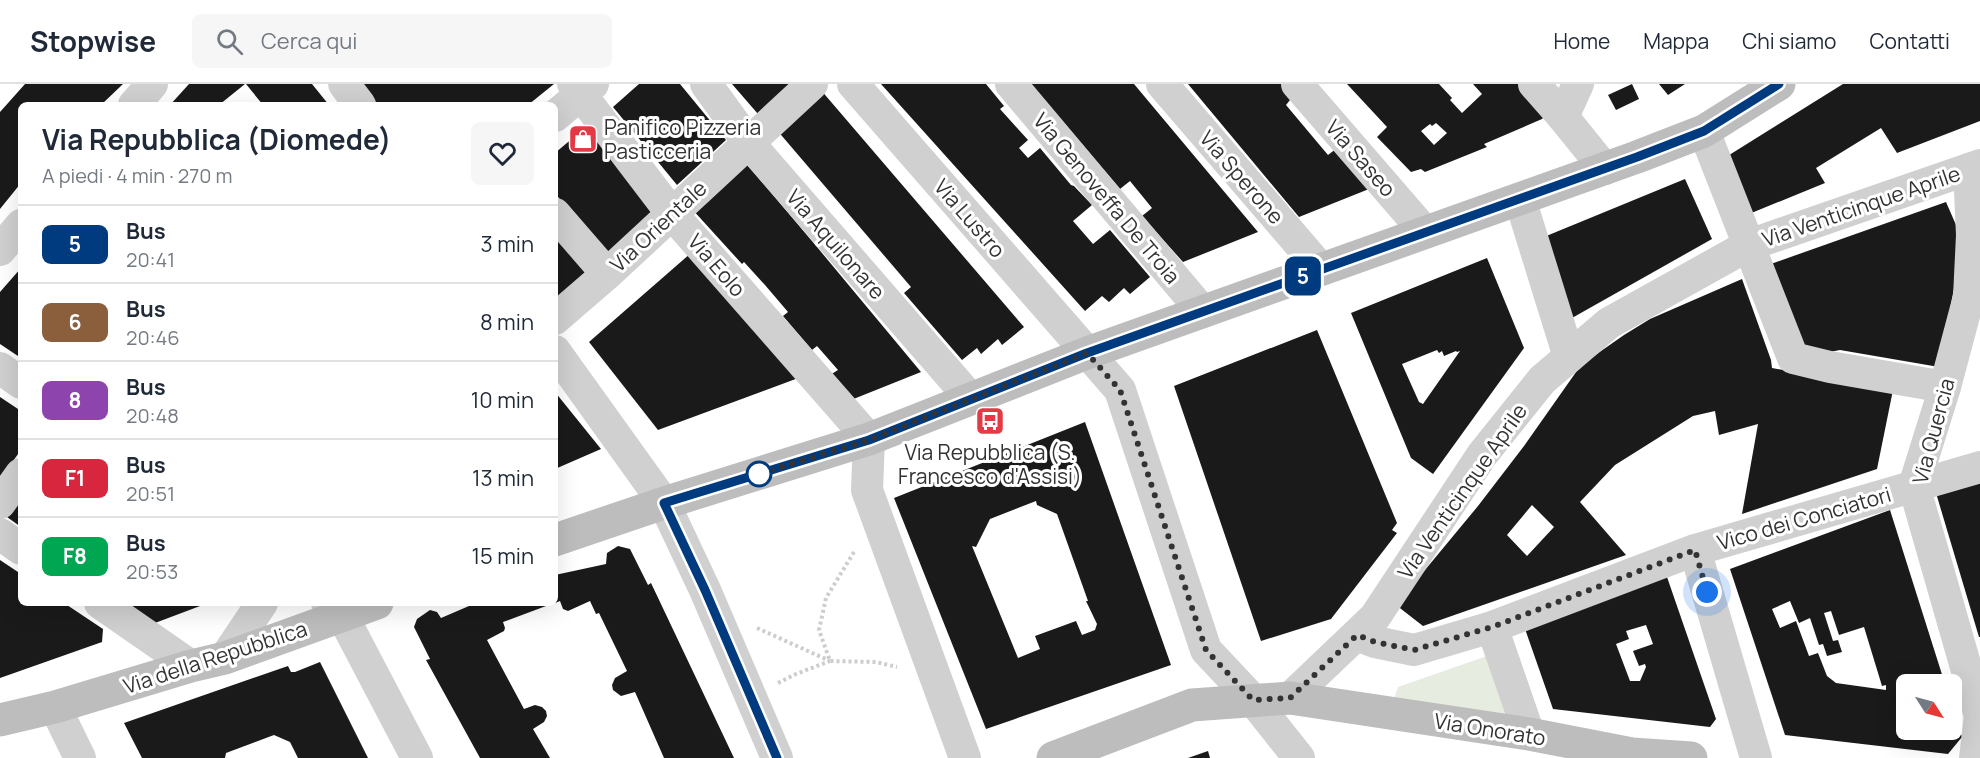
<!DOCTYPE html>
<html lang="it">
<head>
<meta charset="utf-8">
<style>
	body { margin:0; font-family:Manrope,sans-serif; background:#f6f6f7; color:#1f2937; height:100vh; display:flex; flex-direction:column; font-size:22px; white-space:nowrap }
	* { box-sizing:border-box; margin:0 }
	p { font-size:20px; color:#747a83 }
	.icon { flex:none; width:33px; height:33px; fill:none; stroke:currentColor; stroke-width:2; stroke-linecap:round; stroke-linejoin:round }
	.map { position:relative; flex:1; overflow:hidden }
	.panel { position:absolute; left:18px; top:18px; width:540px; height:504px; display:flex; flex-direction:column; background:#fff; border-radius:9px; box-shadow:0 6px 24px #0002 }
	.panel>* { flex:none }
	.badge { padding:0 12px; border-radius:9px; font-size:21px; line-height:39px }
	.needle { width:39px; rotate:126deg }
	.fabs { position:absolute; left:1896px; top:590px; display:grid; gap:12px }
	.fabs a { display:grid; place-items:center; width:66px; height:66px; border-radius:9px; background:#fff; box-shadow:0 6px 24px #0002; font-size:30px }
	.you { position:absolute; width:30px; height:30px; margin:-15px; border:4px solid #fff; border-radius:50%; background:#1a73e8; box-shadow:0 0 0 9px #1a73e833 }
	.map>.badge { position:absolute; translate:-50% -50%; box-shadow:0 0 0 3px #fff }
	.round { display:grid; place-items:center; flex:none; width:63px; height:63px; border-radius:9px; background:#f6f6f7 }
	.summary { display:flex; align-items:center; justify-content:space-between; height:102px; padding:0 24px }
	h1 { font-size:28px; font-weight:700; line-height:45px }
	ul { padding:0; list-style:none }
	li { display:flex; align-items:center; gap:18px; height:78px; padding:0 24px; border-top:2px solid #e0e1e3 }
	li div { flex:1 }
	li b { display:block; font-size:22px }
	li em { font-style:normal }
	li .badge { min-width:66px; font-weight:700; text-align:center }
	header { display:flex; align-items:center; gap:36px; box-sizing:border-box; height:84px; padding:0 30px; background:#fff; border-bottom:2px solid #e0e1e3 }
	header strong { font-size:28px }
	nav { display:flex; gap:33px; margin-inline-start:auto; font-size:21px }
	.search { width:420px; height:54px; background:#f6f6f7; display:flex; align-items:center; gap:15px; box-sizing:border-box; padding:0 21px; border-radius:9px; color:#747a83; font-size:22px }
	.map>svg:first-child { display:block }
	.green { fill:#e6ecdf }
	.building { fill:#1a1a1a; fill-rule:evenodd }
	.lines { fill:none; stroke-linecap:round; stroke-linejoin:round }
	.path { stroke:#cdcdcd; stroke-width:4; stroke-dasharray:3 3; stroke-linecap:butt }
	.street { stroke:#d0d0d0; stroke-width:32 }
	.secondary { stroke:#bdbdbd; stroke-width:33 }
	.line-casing { stroke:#fff; stroke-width:14 }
	.line { stroke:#003b80; stroke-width:9 }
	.walk { stroke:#333; stroke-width:6; stroke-dasharray:0 10.8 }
	.stop-dot { fill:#fff; stroke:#003b80; stroke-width:3 }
	.labels { text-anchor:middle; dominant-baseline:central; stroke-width:6; stroke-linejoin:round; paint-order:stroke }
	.poi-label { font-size:21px; fill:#333; stroke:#fff; text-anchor:start }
	.street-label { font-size:21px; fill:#333; stroke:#fff }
</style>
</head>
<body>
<header>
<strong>Stopwise</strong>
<div class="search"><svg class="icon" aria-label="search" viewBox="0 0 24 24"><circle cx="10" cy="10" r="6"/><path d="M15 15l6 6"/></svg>Cerca qui</div>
<nav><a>Home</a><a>Mappa</a><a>Chi siamo</a><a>Contatti</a></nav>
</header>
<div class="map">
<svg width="1980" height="674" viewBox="0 0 1980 674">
	<rect width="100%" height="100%" fill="#fff"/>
	<polygon class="green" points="1487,572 1508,640 1393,618 1398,603"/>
	<g class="building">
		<polygon points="25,0 123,0 101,21 21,21 21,99 0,125 0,28"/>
		<polygon points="189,0 245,0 219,21 170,21"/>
		<polygon points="246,0 312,0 329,21 263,21"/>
		<polygon points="362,0 554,0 528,21 378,21"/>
		<polygon points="639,0 680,0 726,56 677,101 613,23"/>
		<polygon points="732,0 790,0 758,30"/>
		<polygon points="881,0 986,0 1004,22 1000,25 1028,56 1019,64 1028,74 1040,64 1071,101 1074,102 1092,121 1073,137 1093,160 1110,146 1150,193 1130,210 1124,204 1109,218 1102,212 1085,227"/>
		<polygon points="1031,0 1134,0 1258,148 1183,178 1142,132 1152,124 1130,97 1120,105"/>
		<polygon points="1188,0 1284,0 1294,11 1286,21 1328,71 1341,61 1379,101 1299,133"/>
		<path d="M1347,0h92l13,14 -2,2 12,13 20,-19 -9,-10h45l28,31 -4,4 -58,25 3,3 -62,25 -4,-3 -10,3 -34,-35 10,-10zM1436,39l11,10 -13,12 -13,-14 9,-7 2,2z"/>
		<polygon points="1632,0 1639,15 1616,26 1608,11"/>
		<polygon points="1659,0 1685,0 1668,11"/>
		<polygon points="1843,0 1980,0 1980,37 1897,69 1881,44 1816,84 1825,99 1749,130 1726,73"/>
		<polygon points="820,5 1024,243 1002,261 998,255 981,270 977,264 962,276 904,209 911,203 776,45"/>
		<polygon points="587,42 657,124 604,172 555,109 555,69"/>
		<polygon points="745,78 817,163 921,288 851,316 830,291 838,286 817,262 812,266 783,232 788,228 765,201 744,178 742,180 691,124"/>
		<polygon points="1685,95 1712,155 1572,234 1539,155"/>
		<polygon points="1946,118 1963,157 1939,283 1840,266 1804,273 1768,181"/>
		<polygon points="555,146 590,187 555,219"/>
		<polygon points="691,169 801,293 658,346 589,258"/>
		<path d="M1487,174l37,90 -91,126 -22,-16 -60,-145zM1437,266l2,3 3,-2 2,5 12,-5 1,1 3,-1 -37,53 -4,-2 -17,-38z"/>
		<polygon points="21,184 21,274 0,260 0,208"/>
		<path d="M1742,195l29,81 1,8 121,22 -16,79 -135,45 16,-90 -39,11 -4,-24 -22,5 -78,49 -35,37 46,53 -203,71 -27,-21 82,-99 46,-60 57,-81 43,-30 26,-16zM1532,421l22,22 -27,29 -20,-21z"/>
		<polygon points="1317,246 1397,439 1392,446 1397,449 1331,535 1261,557 1174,302"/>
		<polygon points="555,308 601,365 555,385"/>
		<polygon points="0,313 21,327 21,366 0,395"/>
		<path d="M1085,338l86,243 -185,64 -92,-231zM1036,417l1,4 20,9 31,87h-2l11,23 -2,6 -13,5 -6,-14 -41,15 5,13 -22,9 -46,-112 4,1 14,-28z"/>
		<polygon points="1980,394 1980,553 1979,553 1936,409"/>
		<polygon points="21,415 21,443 7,433"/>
		<path d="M1890,426l55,174h-39v45h46v-24l10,32 -14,17 -163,-19 -55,-166zM1790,517l9,22 11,-5 9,27 4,-1 4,12 15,-4 -4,-12 -5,1 -9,-28 7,-2 8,24 25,-8 18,59 4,-1v5l-50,-7 -9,-7 -9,-23 -9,3 -13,-35 -16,7 -8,-19z"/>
		<polygon points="618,462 630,465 648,501 651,499 734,674 664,674 635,608 621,612 613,606 612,601 615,594 627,587 599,529 596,530 590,517 568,527 563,525 560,517 555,519 555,491 606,480 607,469"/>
		<polygon points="0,476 21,490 21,519 64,519 103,545 102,558 0,594"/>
		<path d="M1667,493l49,142 -6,8 -157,-18 -29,-83zM1646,541l7,19 -20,7 6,15 6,-2 1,3 -6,14h-10l-14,-37 13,-5 -3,-8z"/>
		<polygon points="127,519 208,519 155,539"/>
		<polygon points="476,519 554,519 503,538 505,544 504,547 487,556 524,625 535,621 542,623 546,627 547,632 544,638 533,645 550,674 480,674 426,576 430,575 414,543 417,535 430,526 437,528 441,534"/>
		<polygon points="320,578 368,674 298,674 290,658 274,651 226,669 225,674 142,674 124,639 288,582 291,588 295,588"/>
		<polygon points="1208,667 1210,674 1188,674"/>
	</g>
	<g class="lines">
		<g class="path">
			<polyline points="854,468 826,514 819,546 830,577 876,578 897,583"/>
			<polyline points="757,544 830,577"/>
			<polyline points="778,599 796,590 830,577"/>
		</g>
		<g class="street">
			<polyline points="344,0 360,21"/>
			<polyline points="573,0 672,130 869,355 867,406 965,674"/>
			<polyline points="706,0 748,58 971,315"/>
			<polyline points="853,0 1120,306 1206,566 1253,616 1299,674"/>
			<polyline points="1011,0 1203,228"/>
			<polyline points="1162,0 1321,185"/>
			<polyline points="1297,0 1425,148"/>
			<polyline points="1534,0 1563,33 1605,85"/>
			<polyline points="134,21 152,0"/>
			<polyline points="555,32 593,0"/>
			<polyline points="1563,33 1578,0"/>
			<polyline points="1704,47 1793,274 1830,283 1945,303"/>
			<polyline points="1969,85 1972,151 1969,213 1945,303 1914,402 1980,632 1975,674"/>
			<polyline points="1520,115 1569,273"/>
			<polyline points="555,130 607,190"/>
			<polyline points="0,166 21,141"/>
			<polyline points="555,235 607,190 812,0"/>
			<polyline points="555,267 664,419 705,506 777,674"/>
			<polyline points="0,284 21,299"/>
			<polyline points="0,419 21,390"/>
			<polyline points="0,450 21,465"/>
			<polyline points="1695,466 1756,674"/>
			<polyline points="100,519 191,582"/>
			<polyline points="327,519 342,531 417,674"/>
			<polyline points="1492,543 1529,650"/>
			<polyline points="1357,551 1375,558 1414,566 1492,543 1695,466 1980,383"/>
			<polyline points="225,574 262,519"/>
			<polyline points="1290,614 1375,533 1482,371 1542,296 1609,239 1749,161 1980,81"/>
			<polyline points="55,623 80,674"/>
		</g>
		<g class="secondary">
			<polyline points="555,456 664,419 869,355 1087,269 1637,73 1704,47 1779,0"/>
			<polyline points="0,636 55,623 191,582 225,574 377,519"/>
			<polyline points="1053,674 1192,621 1290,614 1529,650 1632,670 1691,674"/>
		</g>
	</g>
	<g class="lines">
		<g class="line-casing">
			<polyline id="line" points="777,674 705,506 664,419 869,356 1087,269 1637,73 1704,47 1779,0"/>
		</g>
		<use href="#line" class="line"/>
		<polyline class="walk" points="759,390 755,391 869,356 1087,269 1120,306 1206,566 1253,616 1290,614 1357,551 1375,558 1414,566 1492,543 1695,466 1707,508"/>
	</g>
	<defs>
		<g id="shop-square" transform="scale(1.5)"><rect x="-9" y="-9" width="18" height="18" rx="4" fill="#e63946" stroke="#fff"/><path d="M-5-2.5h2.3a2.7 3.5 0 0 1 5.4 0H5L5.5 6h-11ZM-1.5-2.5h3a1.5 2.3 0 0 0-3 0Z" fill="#fff"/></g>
		<g id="bus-square" transform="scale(1.5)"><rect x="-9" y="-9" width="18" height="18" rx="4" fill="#e63946" stroke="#fff"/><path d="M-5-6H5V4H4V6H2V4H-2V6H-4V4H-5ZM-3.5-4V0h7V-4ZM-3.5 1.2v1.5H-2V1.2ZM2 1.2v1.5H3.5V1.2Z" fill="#fff"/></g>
	</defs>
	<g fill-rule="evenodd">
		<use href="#shop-square" x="583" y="55"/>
		<use href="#bus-square" x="990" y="337"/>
	</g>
	<circle class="stop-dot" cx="759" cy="390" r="12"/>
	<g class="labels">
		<g class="poi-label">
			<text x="604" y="43">Panifico Pizzeria<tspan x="604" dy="24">Pasticceria</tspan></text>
			<text x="990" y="368" text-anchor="middle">Via Repubblica (S.<tspan x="990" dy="24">Francesco d'Assisi)</tspan></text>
		</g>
		<g class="street-label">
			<text transform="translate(1361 74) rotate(49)">Via Saseo</text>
			<text transform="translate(1242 93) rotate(49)">Via Sperone</text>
			<text transform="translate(1107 114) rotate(50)">Via Genoveffa De Troia</text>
			<text transform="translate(1861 122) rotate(-19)">Via Venticinque Aprile</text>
			<text transform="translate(970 134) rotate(49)">Via Lustro</text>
			<text transform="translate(658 142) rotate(-43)">Via Orientale</text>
			<text transform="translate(836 160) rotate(49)">Via Aquilonare</text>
			<text transform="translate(717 181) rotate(49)">Via Eolo</text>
			<text transform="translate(1933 347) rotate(-75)">Via Quercia</text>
			<text transform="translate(1462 407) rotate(-55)">Via Venticinque Aprile</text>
			<text transform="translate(1804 434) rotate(-16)">Vico dei Conciatori</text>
			<text transform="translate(215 573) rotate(-18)">Via della Repubblica</text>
			<text transform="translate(1490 645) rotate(9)">Via Onorato</text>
		</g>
	</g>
</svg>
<div class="fabs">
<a><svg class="needle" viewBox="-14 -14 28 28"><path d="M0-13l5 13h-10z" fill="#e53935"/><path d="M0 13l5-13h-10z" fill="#747a83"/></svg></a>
</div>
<div class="you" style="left:1707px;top:508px"></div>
<b class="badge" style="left:1303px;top:192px;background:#003b80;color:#fff">5</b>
<section class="panel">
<div class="summary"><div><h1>Via Repubblica (Diomede)</h1><p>A piedi · 4 min · 270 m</p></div><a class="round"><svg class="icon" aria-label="heart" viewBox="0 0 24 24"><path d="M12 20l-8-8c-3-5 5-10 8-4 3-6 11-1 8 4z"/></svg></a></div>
<ul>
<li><span class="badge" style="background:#003b80;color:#fff">5</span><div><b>Bus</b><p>20:41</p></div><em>3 min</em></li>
<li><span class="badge" style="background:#8b5e3c;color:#fff">6</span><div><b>Bus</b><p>20:46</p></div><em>8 min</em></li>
<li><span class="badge" style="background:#8e44ad;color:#fff">8</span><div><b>Bus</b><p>20:48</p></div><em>10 min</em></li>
<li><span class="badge" style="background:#d7263d;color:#fff">F1</span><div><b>Bus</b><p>20:51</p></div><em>13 min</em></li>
<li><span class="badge" style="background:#00a651;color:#fff">F8</span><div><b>Bus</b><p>20:53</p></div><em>15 min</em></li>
</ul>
</section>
</div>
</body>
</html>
